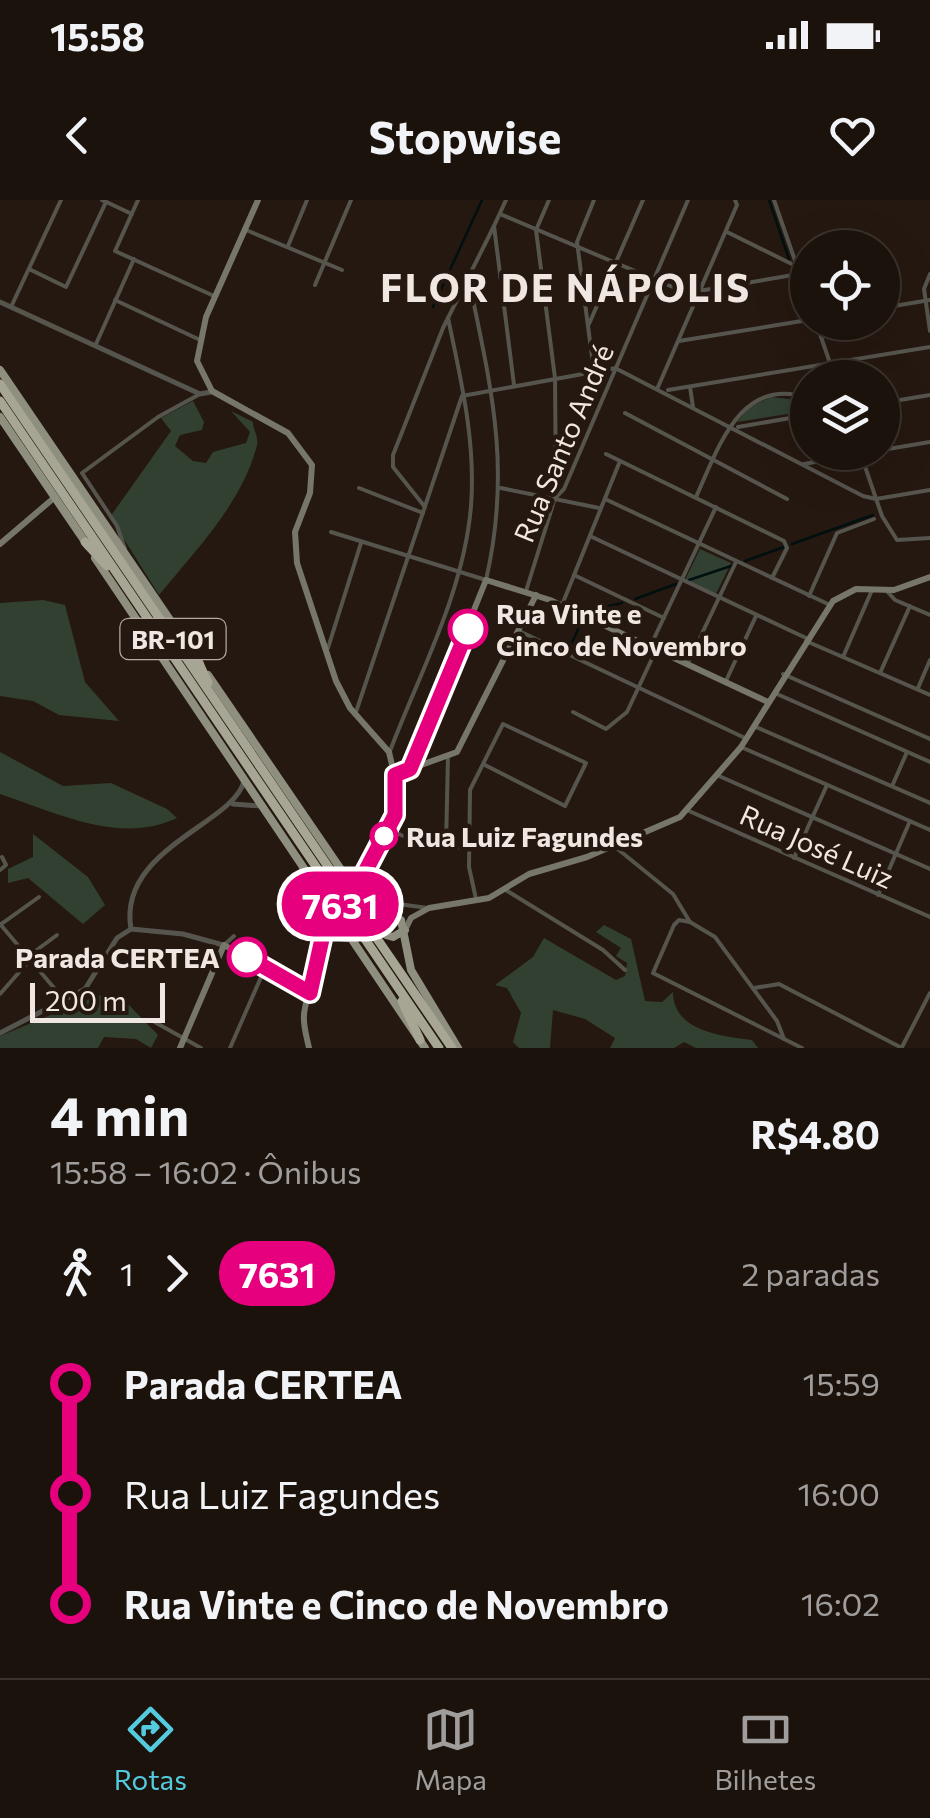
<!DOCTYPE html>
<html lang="pt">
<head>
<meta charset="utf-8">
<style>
	body { margin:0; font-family:Commissioner,sans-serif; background:#29201a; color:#f1f3f6; height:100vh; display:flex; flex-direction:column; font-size:38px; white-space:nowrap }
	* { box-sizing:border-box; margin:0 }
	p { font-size:32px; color:#a09e9d }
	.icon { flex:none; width:55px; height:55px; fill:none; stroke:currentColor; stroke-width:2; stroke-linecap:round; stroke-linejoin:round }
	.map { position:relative; height:848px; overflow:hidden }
	.sheet { display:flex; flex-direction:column; background:#1c120c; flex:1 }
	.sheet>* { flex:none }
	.badge { padding:0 20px; border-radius:32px; font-size:35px; line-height:65px }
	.tools { position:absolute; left:790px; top:30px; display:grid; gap:20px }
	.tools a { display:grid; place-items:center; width:110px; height:110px; border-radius:50%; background:#1c120c; box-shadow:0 10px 40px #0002,0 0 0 2px #3a322d; font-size:50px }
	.scale { position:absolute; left:30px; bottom:25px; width:135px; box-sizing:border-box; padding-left:10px; border:5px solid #f1e7e2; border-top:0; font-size:28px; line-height:35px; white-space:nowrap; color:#f1e7e2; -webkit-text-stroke:8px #251810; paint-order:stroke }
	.map>.badge { position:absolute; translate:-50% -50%; box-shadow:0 0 0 5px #fff }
	.legs { display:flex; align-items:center; gap:15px; height:110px; padding:0 50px; font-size:32px }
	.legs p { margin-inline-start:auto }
	.overview { display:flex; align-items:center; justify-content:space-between; height:170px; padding:0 50px }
	h1 { font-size:55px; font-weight:700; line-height:75px }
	ul { padding:0 50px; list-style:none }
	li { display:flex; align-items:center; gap:35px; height:110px; font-size:38px }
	li i { display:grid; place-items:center; width:15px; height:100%; margin:0 12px; background:currentColor }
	li i::after { content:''; width:25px; height:25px; margin:-12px; border:8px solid; border-radius:50%; background:#1c120c }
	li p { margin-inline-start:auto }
	li:first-child i { background:linear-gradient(#0000 50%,currentColor 0) }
	li:last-child i { background:linear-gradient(currentColor 50%,#0000 0) }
	.status { display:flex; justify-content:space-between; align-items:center; height:70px; padding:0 50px; background:#1c120c; direction:ltr }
	.status svg { height:28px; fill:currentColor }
	header { display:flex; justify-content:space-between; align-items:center; height:130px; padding:0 50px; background:#1c120c; font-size:45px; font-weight:700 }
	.tabs { display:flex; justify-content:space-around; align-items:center; height:140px; border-top:2px solid #3a322d; background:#1c120c; font-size:28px; color:#a09e9d }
	.tabs a { display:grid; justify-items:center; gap:5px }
	.tabs .active { color:#54cade }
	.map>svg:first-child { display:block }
	.green { fill:#314030 }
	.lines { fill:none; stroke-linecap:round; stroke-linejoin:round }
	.stream { stroke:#000f10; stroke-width:2.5 }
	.minor { stroke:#55554e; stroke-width:4 }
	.tertiary { stroke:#55554e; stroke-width:5 }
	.secondary { stroke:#76766a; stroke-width:6 }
	.primary { stroke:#8f8f80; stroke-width:8 }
	.motorway { stroke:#a7a694; stroke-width:9 }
	.motorway-bridge { stroke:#a7a694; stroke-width:9 }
	.line-1-casing { stroke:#fff; stroke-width:22 }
	.line-1 { stroke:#e6007e; stroke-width:15 }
	.stop-1-dot { fill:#fff; stroke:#e6007e; stroke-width:5 }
	.labels { text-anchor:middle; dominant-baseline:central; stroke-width:9; stroke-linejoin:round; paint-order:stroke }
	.shield { fill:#251810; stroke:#b4a9a3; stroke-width:2.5 }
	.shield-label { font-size:25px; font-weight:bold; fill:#f1e7e2 }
	.street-label { font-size:28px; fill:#f1e7e2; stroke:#251810 }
	.stop-label { font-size:28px; font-weight:bold; fill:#f1e7e2; stroke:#251810; text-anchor:start }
	.district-label { font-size:38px; font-weight:bold; letter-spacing:2.5px; fill:#f1e7e2; stroke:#251810 }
</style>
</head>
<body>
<div class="status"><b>15:58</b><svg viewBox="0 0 49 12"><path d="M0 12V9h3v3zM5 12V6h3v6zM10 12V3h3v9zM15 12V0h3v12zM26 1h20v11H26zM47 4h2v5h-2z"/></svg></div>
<header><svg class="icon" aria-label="back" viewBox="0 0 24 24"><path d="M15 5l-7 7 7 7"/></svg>Stopwise<svg class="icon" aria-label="heart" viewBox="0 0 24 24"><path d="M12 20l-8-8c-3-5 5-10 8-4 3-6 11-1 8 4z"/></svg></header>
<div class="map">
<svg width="930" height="848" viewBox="0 0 930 848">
	<rect width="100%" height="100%" fill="#251810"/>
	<g class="green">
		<polygon points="772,197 804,201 807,211 737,222 750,206"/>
		<path d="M193,201l11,21 -2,8 -22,5 -5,11 18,15 13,2 7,-11 33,-9 4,-11 -19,-21 22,11c0,8 6,15 4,23 -14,57 -61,105 -98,150l-49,-78 61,-86 -10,-13z"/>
		<polygon points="700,349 731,363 716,394 685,380"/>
		<polygon points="43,400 65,405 85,482 119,521 59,515 33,501 0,496 0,403"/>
		<path d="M0,552l63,34 48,-3 56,26 10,9c-57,27 -120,-5 -177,-24z"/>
		<polygon points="33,634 88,677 105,705 83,724 28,678 8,683 8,669 33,657"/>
		<path d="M604,725l27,14 14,62 17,1 11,-10c0,39 48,44 79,48l6,8h-62l-12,-6 -10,6h-64l5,-10 -30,-19 -32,-9 -3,38h-31l-6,-6 8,-29 -14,-25 -12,-3 38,-28 11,-19 72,42 9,-4 2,-13 -11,-7 5,-8 -25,-16z"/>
		<polygon points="99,795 125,801 158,835 151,848 136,839 104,837 98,848 0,848 0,836"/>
	</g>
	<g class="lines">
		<g class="stream">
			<polyline points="769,0 789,59"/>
			<polyline points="795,78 807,114"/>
			<polyline points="433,107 482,0"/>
			<polyline points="792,344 873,315"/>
			<polyline points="745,361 784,347"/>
			<polyline points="689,380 731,366"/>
			<polyline points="635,399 676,384"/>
			<polyline points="592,410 622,403"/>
			<polyline points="518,449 562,458"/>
			<polyline points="569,450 582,420"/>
		</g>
		<g class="minor">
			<polyline points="102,0 132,14"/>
			<polyline points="138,0 115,51 214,96"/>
			<polyline points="506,0 494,26 514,185"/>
			<polyline points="549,0 536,30 555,178 556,296"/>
			<polyline points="594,0 577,42 594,172"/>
			<polyline points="774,0 808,98"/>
			<polyline points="500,14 687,93 799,74"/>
			<polyline points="246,30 342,70"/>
			<polyline points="727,32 808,72"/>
			<polyline points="288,46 307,0"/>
			<polyline points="29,69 66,87 106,2"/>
			<polyline points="930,74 924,89 930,131"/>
			<polyline points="315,85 351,0"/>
			<polyline points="115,100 198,139"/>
			<polyline points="11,107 61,0"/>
			<polyline points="882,108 930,100"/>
			<polyline points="816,122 835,178"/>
			<polyline points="589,124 643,0"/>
			<polyline points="679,141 808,120"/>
			<polyline points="96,144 134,59"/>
			<polyline points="617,169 863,296 876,299 930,290"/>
			<polyline points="658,187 737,5 735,0"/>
			<polyline points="690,187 693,207"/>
			<polyline points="668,190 930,147"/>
			<polyline points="882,203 930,195"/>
			<polyline points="625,213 787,299"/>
			<polyline points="738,227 808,215"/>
			<polyline points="882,250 930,242"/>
			<polyline points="860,252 882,316 897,340 930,338"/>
			<polyline points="606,254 784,341 787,348 772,378"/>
			<polyline points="804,264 848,256"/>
			<polyline points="359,288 423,313"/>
			<polyline points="501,288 599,308"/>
			<path d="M696,297c22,-48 44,-122 112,-99"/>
			<polyline points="605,299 830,405"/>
			<polyline points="425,307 393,267 393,255 443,128 494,26"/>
			<path d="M331,332l155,48c26,-113 5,-193 -18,-304"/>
			<polyline points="590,336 806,438"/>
			<polyline points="125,349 117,326 82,273 158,217 200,194"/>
			<polyline points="574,375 664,418"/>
			<polyline points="886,390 895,400 930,415"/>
			<polyline points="526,391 555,298 564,289 688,0"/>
			<polyline points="809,396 837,333 874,319"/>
			<polyline points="562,405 620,261"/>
			<polyline points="519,431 745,538"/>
			<polyline points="806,441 930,495"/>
			<polyline points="650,447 716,307"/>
			<polyline points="328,448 361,343"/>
			<polyline points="843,457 872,390"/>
			<polyline points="687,465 736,362"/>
			<polyline points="880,473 910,406"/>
			<polyline points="783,474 930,539"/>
			<polyline points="725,483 756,416"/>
			<polyline points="918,488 930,460"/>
			<polyline points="777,494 930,562"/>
			<polyline points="356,512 462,196 616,168"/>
			<polyline points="573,512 606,529 627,512 656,450"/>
			<polyline points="756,527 930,603"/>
			<polyline points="741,547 930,630"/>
			<path d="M390,551c30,-79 74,-159 81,-245 5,-64 -10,-126 -23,-188"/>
			<polyline points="719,576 930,669"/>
			<polyline points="893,584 907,552"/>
			<polyline points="689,611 930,717"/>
			<polyline points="388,629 414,641 469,649"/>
			<polyline points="446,646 448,556"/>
			<polyline points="614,646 673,694 690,722 715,737 777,821 784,839"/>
			<polyline points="794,658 827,585"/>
			<polyline points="0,670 6,665 2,657"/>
			<polyline points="504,689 603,750 625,770"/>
			<polyline points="878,695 910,621"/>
			<polyline points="476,699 469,667 470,590 503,524 586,563 565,606 483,564"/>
			<polyline points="383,702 428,708"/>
			<polyline points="690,722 679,720 674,725 653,773 802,848"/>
			<polyline points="0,724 65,801"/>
			<polyline points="0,725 39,697"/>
			<polyline points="224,745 234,736"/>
			<polyline points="26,758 57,735"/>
			<polyline points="754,788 779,784 902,848"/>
			<polyline points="0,794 29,761"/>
			<polyline points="151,820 201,848"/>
			<polyline points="902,847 930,793"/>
			<polyline points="230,848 265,768"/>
		</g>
		<g class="tertiary">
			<polyline points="0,102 200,194 211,192"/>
			<polyline points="233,604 261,606"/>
			<path d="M131,729c-14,-80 103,-105 113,-148"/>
			<polyline points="0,833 85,789 117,738 131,729 183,734 223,745"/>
		</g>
		<g class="secondary">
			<polyline points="258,0 206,117 197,161 212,191 288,233 312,265 310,293 295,332 297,363 336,481 350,508 389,552 398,591 395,615 360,681"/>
			<polyline points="0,344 55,297"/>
			<polyline points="410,569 457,552 536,395"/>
			<polyline points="395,575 410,569 486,380 550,400 768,502"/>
			<polyline points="405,730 411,718 429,708 489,698 529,674 587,657 680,617 741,547 833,401 856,389 894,390 930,377"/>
			<polyline points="180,848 224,745 310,793"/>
			<path d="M309,848c-2,-10 -6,-22 -5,-33 0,-9 24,-98 28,-103"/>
		</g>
		<g class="primary">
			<polyline points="0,170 200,464"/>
			<polyline points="0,217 88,346"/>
			<polyline points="95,358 425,848"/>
			<polyline points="208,475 342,671 368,685 379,706 401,720 411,770 458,848"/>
			<polyline points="347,675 365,668"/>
			<polyline points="360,681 364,701 386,735 393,737 405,730"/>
			<polyline points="332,712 360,681"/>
			<polyline points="324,724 325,706"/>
			<polyline points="321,750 330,736 348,738"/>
		</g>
		<g class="motorway">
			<polyline points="0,184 346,693"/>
			<polyline points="0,201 338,699"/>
			<polyline points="85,342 107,366"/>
			<polyline points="198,461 208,483"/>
			<polyline points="356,708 452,848"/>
			<polyline points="348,714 439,848"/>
			<polyline points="402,801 420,840"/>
		</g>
		<g class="motorway-bridge">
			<polyline points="346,693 356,708"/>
			<polyline points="338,699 348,714"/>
		</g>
	</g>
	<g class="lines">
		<g class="line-1-casing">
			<polyline id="line-1" points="247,757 310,793 326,721 356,689 395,615 395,575 410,569 468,429"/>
		</g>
		<use href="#line-1" class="line-1"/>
	</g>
	<g class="stop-1-dot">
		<circle cx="468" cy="429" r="18"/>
		<circle cx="384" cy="636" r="12"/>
		<circle cx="247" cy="757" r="18"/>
	</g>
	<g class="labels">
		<rect class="shield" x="120.5" y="419" width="105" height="40" rx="8"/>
		<g class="shield-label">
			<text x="173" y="439">BR-101</text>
		</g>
		<g class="street-label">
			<text transform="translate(563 243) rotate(-67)">Rua Santo André</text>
			<text transform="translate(817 646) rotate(24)">Rua José Luiz</text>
		</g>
		<g class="stop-label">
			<text x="496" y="413">Rua Vinte e<tspan x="496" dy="32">Cinco de Novembro</tspan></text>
			<text x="406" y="636">Rua Luiz Fagundes</text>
			<text x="220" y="757" text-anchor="end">Parada CERTEA</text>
		</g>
		<g class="district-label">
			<text x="566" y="86">FLOR DE NÁPOLIS</text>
		</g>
	</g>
</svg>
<div class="tools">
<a><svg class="icon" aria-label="locate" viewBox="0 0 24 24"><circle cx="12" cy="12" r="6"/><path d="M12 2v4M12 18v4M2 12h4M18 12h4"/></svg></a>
<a><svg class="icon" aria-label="layers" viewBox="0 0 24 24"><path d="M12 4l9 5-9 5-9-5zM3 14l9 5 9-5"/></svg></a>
</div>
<div class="scale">200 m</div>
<b class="badge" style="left:340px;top:704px;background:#e6007e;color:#fff">7631</b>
</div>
<section class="sheet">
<div class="overview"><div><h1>4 min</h1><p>15:58 – 16:02 · Ônibus</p></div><b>R$4.80</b></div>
<div class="legs"><svg class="icon" aria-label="walk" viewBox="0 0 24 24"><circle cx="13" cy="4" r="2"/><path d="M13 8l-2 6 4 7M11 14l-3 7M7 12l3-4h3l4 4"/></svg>1<svg class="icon" aria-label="forward" viewBox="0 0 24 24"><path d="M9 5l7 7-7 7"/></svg><b class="badge" style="background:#e6007e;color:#fff">7631</b><p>2 paradas</p></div>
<ul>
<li><i style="color:#e6007e"></i><b>Parada CERTEA</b><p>15:59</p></li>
<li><i style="color:#e6007e"></i><span>Rua Luiz Fagundes</span><p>16:00</p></li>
<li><i style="color:#e6007e"></i><b>Rua Vinte e Cinco de Novembro</b><p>16:02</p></li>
</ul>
</section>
<nav class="tabs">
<a class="active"><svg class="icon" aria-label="directions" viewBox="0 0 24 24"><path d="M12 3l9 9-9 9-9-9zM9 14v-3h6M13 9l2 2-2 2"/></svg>Rotas</a>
<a><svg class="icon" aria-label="map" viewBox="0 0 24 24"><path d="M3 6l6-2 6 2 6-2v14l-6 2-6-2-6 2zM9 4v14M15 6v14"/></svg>Mapa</a>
<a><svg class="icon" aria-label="tickets" viewBox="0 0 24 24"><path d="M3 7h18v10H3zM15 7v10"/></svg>Bilhetes</a>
</nav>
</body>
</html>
